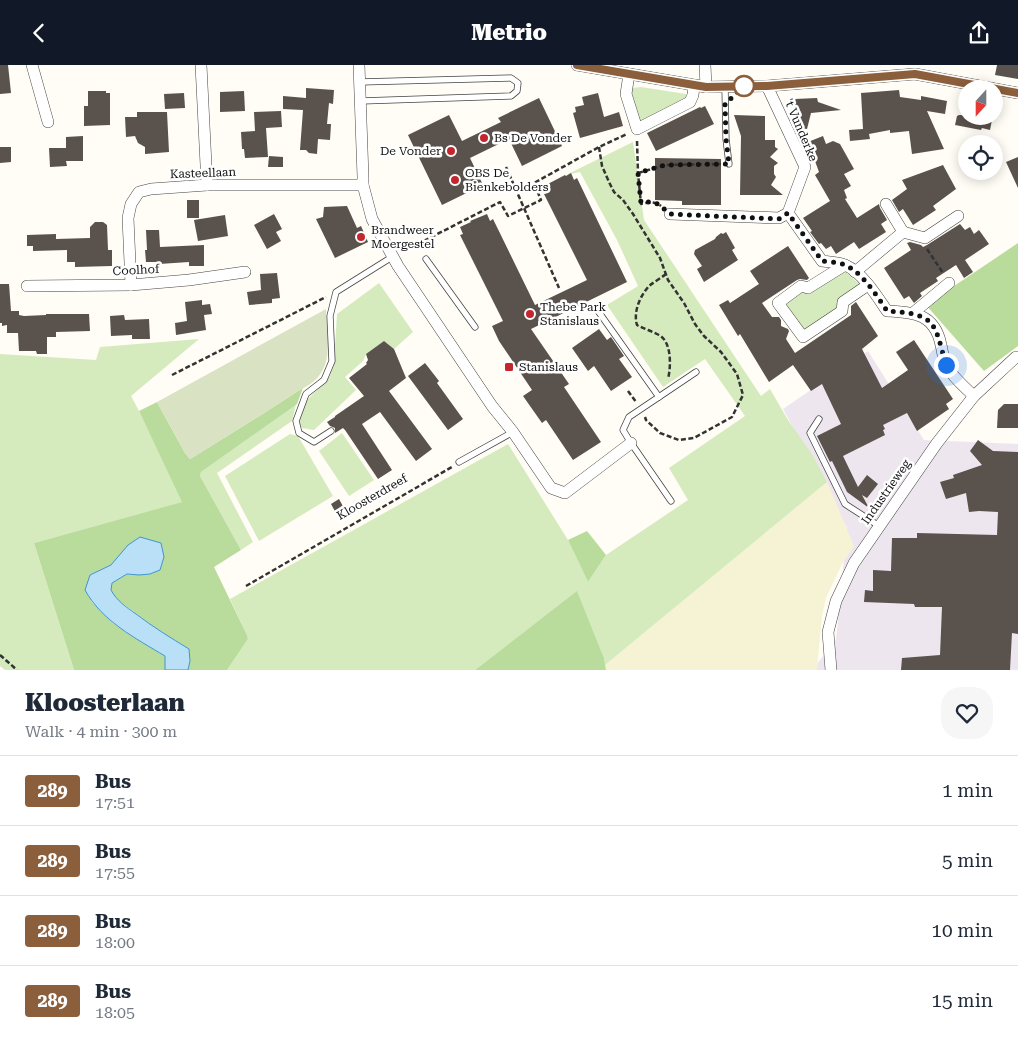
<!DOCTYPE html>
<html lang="en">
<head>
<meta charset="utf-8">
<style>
	body { margin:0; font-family:"Roboto Serif",serif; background:#f6f6f7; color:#1f2937; height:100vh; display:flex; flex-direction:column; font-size:19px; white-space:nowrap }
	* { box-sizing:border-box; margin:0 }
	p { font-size:16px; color:#747a83 }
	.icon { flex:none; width:28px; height:28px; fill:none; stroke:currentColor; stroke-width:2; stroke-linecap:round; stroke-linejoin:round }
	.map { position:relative; height:605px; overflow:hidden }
	.drawer { display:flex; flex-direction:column; background:#fff; flex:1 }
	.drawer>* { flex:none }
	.badge { padding:0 10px; border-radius:4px; font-size:18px; line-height:32px }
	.needle { width:32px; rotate:201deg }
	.controls { position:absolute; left:958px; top:15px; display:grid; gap:10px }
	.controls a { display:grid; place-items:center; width:45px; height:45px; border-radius:50%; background:#fff; box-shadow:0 2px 12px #0003; font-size:25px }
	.you { position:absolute; width:25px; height:25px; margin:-12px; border:4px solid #fff; border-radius:50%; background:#1a73e8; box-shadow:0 0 0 8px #1a73e833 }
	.map>.badge { position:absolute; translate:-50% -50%; box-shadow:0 0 0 2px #fff }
	.round { display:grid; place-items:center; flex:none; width:52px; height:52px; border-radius:20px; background:#f6f6f7 }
	.summary { display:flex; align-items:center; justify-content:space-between; height:85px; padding:0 25px }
	h1 { font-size:24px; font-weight:800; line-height:38px }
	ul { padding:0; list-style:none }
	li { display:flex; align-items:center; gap:15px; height:70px; padding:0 25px; border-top:1px solid #e0e1e3 }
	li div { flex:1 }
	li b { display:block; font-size:19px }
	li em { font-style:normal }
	li .badge { min-width:55px; font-weight:700; text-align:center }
	header { display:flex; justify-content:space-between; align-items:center; height:65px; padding:0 25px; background:#111827; color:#fff; font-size:22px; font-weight:800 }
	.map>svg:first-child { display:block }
	.industrial { fill:#eee6ef }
	.farmland { fill:#f6f3d4 }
	.green { fill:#d5ebbd }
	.forest { fill:#b9dc9c }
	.cemetery { fill:#d9e3c4 }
	.water { fill:#b9e0f7; stroke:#3f96cf }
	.building { fill:#5a524d }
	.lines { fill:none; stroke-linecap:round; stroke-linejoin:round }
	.service-casing { stroke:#444; stroke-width:7 }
	.minor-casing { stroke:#444; stroke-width:12 }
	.path { stroke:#333; stroke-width:2.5; stroke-dasharray:5 2.5; stroke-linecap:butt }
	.service { stroke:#fff; stroke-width:5.5 }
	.minor { stroke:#fff; stroke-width:11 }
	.line-casing { stroke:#fff; stroke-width:11 }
	.line { stroke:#8b5e3c; stroke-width:8 }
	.walk { stroke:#111; stroke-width:5; stroke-dasharray:0 9 }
	.stop-dot { fill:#fff; stroke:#8b5e3c; stroke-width:2.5 }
	.poi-dot { fill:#c4262e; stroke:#fff; stroke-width:2 }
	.labels { text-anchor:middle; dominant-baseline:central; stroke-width:5; stroke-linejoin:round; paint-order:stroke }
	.street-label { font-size:12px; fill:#111; stroke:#fff }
	.poi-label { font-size:12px; fill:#111; stroke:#fff; text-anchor:start }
</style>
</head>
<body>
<header><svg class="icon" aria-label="back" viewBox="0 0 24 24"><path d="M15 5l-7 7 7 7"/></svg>Metrio<svg class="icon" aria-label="share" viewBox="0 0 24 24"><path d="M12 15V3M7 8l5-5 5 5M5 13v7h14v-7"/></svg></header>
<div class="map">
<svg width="1018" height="605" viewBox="0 0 1018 605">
	<rect width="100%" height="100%" fill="#fffdf5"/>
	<polygon class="industrial" points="868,286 924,375 1018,379 1018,605 812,605 836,575 847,463 783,344"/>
	<polygon class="farmland" points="827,417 854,481 842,499 826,533 822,551 817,605 606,605 605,600"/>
	<g class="green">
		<polygon points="641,22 686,29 686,35 643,59 637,55 631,23"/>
		<polygon points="633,77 644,155 761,331 770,324 788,355 812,389 827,417 605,600 604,593 577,527 475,605 227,605 248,574 247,570 230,534 508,379 568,475 588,517 606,490 688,435 669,403 745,351 705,294 663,322 607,240 638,221 617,175 580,107 566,110"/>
		<polygon points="844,205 860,220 839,244 806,267 784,239 799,227"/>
		<polygon points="379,218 413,267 394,284 384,276 366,289 363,296 345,312 356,325 314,365 302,363 298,356 307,335 329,313 334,300 337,249"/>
		<polygon points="199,274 131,331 139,346 183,437 34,478 74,605 5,605 0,601 0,289 96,295 100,282"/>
		<polygon points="296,339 292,356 217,408 253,477 241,485 200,411 201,407"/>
		<polygon points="342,368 374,415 349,431 319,386"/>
		<polygon points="290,369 298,371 333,431 259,476 225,411"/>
	</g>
	<g class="forest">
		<polygon points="1018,178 1018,281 984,306 926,240"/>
		<polygon points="303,323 297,339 201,407 200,411 241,485 214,502 247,570 248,574 227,605 188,605 190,596 189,584 158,565 115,533 110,525 112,518 127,509 139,510 118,494 111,500 90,510 91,536 113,558 129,569 165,591 165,605 74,605 34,478 182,437 139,346 157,337 185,388 190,394 264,348 298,326"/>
		<polygon points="587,466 606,490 588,517 568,475"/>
		<polygon points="577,526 604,593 606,605 475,605"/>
	</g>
	<path class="cemetery" d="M326,244c1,35 11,65 -28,82l-34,22 -74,46 -5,-6 -28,-51z"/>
	<path class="water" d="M140,472l21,6 3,14 -4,13 -10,4 -11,1 -12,-1 -15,9 -1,7c6,11 15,17 25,24 17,13 35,24 53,35l1,12 -2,9h-23v-14c-30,-18 -63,-35 -80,-66l5,-15 21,-10 17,-20z"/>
	<g class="building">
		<polygon points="0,0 8,0 11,28 0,29"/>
		<polygon points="997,0 1018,0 1018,14 995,10"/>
		<polygon points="306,23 334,25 333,39 329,38 327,59 331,59 330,75 318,74 317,89 309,88 306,85 300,85 303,45 283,44 283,31 306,33"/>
		<polygon points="899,25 900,32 921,35 921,31 947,36 945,49 927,46 944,84 912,89 909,66 890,68 890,65 869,69 870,74 850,76 849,65 863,64 861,28"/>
		<polygon points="88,26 106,26 106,28 110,28 110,60 84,61 84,41 88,41"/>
		<polygon points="244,26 245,46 220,47 220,27"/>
		<polygon points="184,28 185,43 165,44 164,29"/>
		<polygon points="598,28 604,52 619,47 623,61 580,73 573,48 576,47 575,42 584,40 582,32"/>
		<polygon points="539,33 562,81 522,101 509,74 470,93 483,120 442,140 408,70 449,50 462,76 501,57 498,53"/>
		<polygon points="817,33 818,37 841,45 811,48 807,64 795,62 791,51 796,51 795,34"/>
		<polygon points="705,41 714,59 656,86 647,68 700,42 701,43"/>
		<polygon points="281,46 282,62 266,63 268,92 245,93 244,84 242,84 241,67 255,66 254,47"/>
		<polygon points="137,47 167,47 169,87 145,89 145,82 138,78 135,71 126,72 125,52 137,52"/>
		<polygon points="734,50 765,51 765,75 775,75 775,82 778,84 770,92 778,98 774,101 774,109 776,112 771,120 783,130 740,130 741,71"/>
		<polygon points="959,50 984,51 983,53 992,55 990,65 982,63 981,65 955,60 957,51"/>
		<polygon points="83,71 83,96 66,96 67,101 50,102 49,83 66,83 66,72"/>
		<polygon points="823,71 826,79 833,76 840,79 854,104 844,109 851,121 844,125 847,133 845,134 857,153 879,139 880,143 887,155 881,159 886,167 859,184 854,177 836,189 831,181 826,184 821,178 819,179 810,167 812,166 803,153 830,136 815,110 819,107 808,77"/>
		<polygon points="0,82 11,82 11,97 0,98"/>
		<polygon points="269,91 283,92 283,102 268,102"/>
		<polygon points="1018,92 1018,123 1006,97"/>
		<polygon points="655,93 721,94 721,140 682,140 682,136 655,135"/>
		<polygon points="943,100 956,124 933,141 936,145 913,160 903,144 899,147 892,135 907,124 902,115"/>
		<polygon points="571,108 574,115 577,113 627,217 531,264 569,319 564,322 601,377 573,395 546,355 542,358 523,331 532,325 499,276 492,261 503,256 460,170 463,169 460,162 471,157 470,156 487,149 490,156 493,154 535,240 587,215 544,129 547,128 544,121 565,110 566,111"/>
		<rect x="187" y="135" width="12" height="18"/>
		<polygon points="347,141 357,163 361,161 368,177 335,193 316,154 323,152 324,142"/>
		<polygon points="274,149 282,164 276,167 281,176 267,184 254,160"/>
		<polygon points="225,150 228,171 198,176 194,155"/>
		<polygon points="95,157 103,157 107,160 108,185 112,185 112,201 75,202 75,197 67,197 67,185 33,186 33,181 27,181 27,170 56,169 56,174 90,173 90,162"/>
		<polygon points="960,159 965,165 970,162 974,169 979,165 989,179 965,195 973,207 964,213 956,200 936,213 938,216 920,228 922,231 914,238 909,231 904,234 884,203 911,185 907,178 910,177 921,180 923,182 927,180"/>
		<polygon points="146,165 159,165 160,182 204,180 204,201 189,201 189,197 159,199 159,197 146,197 145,185 147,185"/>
		<polygon points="726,167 735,183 732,185 738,195 704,217 697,204 702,201 694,189 695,185 715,174 716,172 721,168 723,169"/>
		<polygon points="788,181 809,213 807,215 800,214 797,215 762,238 772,252 779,252 781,255 781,261 788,264 789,266 786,274 795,288 851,250 851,241 856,237 878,271 862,284 882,323 908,305 896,287 914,275 953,334 946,339 949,344 917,366 907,348 883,360 885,364 883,365 885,370 843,391 858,422 867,410 878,419 867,433 862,430 869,443 847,427 832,396 830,397 817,371 841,359 822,319 811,326 793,300 769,317 740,269 738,271 719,240 728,235 730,238 759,219 750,206"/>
		<polygon points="277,208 280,233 272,234 272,238 249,240 247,227 261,225 260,209"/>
		<polygon points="0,219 9,219 11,246 19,246 19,250 24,251 46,250 46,249 89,249 90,266 56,267 56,272 47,272 47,289 37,289 36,286 19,286 18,268 7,268 7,260 2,261 2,258 0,258"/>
		<polygon points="202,235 202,240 210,239 212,249 204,250 206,265 176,270 175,258 187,256 185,237"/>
		<polygon points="124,250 125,255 149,254 150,274 132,274 132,270 111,271 110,251"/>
		<polygon points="599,264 607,275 611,272 624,291 619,294 632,312 611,326 594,301 588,306 572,283"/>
		<polygon points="384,276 394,284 406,313 389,326 432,384 416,396 380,347 362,359 392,405 378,414 345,365 343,363 335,368 335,363 330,361 327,357 335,352 335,351 364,331 349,313 367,299 366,298 368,295 366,289"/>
		<polygon points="425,298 439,316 437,318 463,354 448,365 408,311"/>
		<polygon points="1004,339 1018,339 1018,363 997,363 998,345"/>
		<polygon points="978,375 993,386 1018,387 1018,569 1012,568 1010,605 901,605 902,593 940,590 942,542 915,542 914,539 864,537 865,525 873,526 873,505 891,506 892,473 917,473 917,468 997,470 998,447 979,446 969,447 966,428 946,434 940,417 954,413 953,410 982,400 970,386"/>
		<polygon points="339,434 345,445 337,450 331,439"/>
	</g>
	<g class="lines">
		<g class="service-casing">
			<g id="service">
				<polyline points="360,17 511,13 518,18 517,26 511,31 361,36"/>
				<polyline points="725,22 726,74 729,99"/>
				<polyline points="426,194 475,262"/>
				<polyline points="598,246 659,332"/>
				<polyline points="819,354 810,368 845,439 879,461"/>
				<polyline points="331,366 314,377 299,368 296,356 306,329 324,315 332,296 330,251 336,227 392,192"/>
				<polyline points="459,397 513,367"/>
				<polyline points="671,436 631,378 623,365 629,352 696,307"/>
			</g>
		</g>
		<g class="minor-casing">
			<g id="minor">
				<polyline points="32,0 48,57"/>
				<polyline points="201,0 207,120"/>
				<polyline points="359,0 363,112 363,120 372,154 398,201 492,341 513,367 551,423 565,428 631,378"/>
				<polyline points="577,0 706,22 767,21 915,9 1018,28"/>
				<polyline points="705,0 706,22"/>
				<polyline points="629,9 626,29 637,64 690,37 693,30 694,21"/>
				<polyline points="886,139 903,167"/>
				<path d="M788,148l34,48c7,1 16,1 23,4 17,7 32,31 42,46 27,1 48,3 54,34 2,7 2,16 6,22 7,11 17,20 27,29"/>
				<polyline points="670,149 779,153 788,148 805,102 767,21"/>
				<polyline points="845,200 808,223 801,221 778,238 803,272 842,246 843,237 868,220"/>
				<polyline points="855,207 903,167 925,173 958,151"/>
				<polyline points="131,220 128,153 131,139 139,127 151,124 207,120 363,120"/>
				<polyline points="27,221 131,220 189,215 245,207"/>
				<polyline points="913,248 949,218"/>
				<polyline points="831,605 828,567 836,536 854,498 937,378 974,331 1016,292 1018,292"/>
			</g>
		</g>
		<g class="path">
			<path d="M637,76l1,32 3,31c8,-2 14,-3 20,2"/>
			<polyline points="599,82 602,101 609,117 614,127 623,135 633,149 660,193 668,215 684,238 695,259 704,271 721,287 737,309 743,330 732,352 694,373 679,375 660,368 646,355 645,352"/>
			<polyline points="506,102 559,223"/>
			<polyline points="638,108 665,100 721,99"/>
			<polyline points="927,184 943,208"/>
			<polyline points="404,186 500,137 508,151 541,135 534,118 599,82 627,69"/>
			<path d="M666,209c-5,4 -12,8 -17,12 -9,10 -16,26 -12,39 7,4 15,6 22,10 13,7 12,32 9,44"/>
			<polyline points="172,310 326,232"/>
			<polyline points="628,326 636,337"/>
			<polyline points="246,521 452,402"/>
			<polyline points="0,590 17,605"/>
		</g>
		<use href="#service" class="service"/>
		<use href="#minor" class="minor"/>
	</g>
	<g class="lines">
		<g class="line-casing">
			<polyline id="line" points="577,0 706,22 767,21 915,9 1018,28"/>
		</g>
		<use href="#line" class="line"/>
		<path class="walk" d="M744,21l-19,18 1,35 3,25 -64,1 -27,8 3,30c16,-3 17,1 29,11l109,5 9,-6 34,48c7,1 16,1 23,4 17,7 32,31 42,46 50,3 47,11 59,54"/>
	</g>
	<circle class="stop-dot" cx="744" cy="21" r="10"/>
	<g class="poi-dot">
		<circle cx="484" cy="73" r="5"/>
		<circle cx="451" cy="86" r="5"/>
		<circle cx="455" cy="115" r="5"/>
		<circle cx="361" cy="172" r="5"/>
		<circle cx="530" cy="249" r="5"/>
		<rect x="504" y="297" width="10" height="10" rx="2.5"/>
	</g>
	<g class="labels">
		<g class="street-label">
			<text transform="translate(801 65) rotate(67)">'t Vunderke</text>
			<text transform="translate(203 108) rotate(-2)">Kasteellaan</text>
			<text transform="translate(136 205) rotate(-3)">Coolhof</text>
			<text transform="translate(886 427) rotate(-55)">Industrieweg</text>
			<text transform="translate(372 432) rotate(-30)">Kloosterdreef</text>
		</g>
		<g class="poi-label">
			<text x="494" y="73">Bs De Vonder</text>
			<text x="441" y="86" text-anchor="end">De Vonder</text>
			<text x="465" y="108">OBS De<tspan x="465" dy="14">Bienkebolders</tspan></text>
			<text x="371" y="165">Brandweer<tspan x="371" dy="14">Moergestel</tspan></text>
			<text x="540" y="242">Thebe Park<tspan x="540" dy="14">Stanislaus</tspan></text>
			<text x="519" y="302">Stanislaus</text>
		</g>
	</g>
</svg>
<div class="controls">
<a><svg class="needle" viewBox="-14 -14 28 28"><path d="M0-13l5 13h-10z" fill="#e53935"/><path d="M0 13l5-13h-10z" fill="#747a83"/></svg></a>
<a><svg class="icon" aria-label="locate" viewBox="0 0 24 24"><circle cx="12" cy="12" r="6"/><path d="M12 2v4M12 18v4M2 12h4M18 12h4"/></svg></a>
</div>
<div class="you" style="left:946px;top:300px"></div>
</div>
<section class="drawer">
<div class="summary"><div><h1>Kloosterlaan</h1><p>Walk · 4 min · 300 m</p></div><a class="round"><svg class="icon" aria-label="heart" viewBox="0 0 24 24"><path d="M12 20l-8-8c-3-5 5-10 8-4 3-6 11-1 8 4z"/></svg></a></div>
<ul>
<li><span class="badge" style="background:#8b5e3c;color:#fff">289</span><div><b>Bus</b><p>17:51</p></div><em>1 min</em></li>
<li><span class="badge" style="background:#8b5e3c;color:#fff">289</span><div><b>Bus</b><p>17:55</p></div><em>5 min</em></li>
<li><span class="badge" style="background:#8b5e3c;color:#fff">289</span><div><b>Bus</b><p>18:00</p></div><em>10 min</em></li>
<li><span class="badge" style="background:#8b5e3c;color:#fff">289</span><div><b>Bus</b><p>18:05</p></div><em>15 min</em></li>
</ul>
</section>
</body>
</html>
